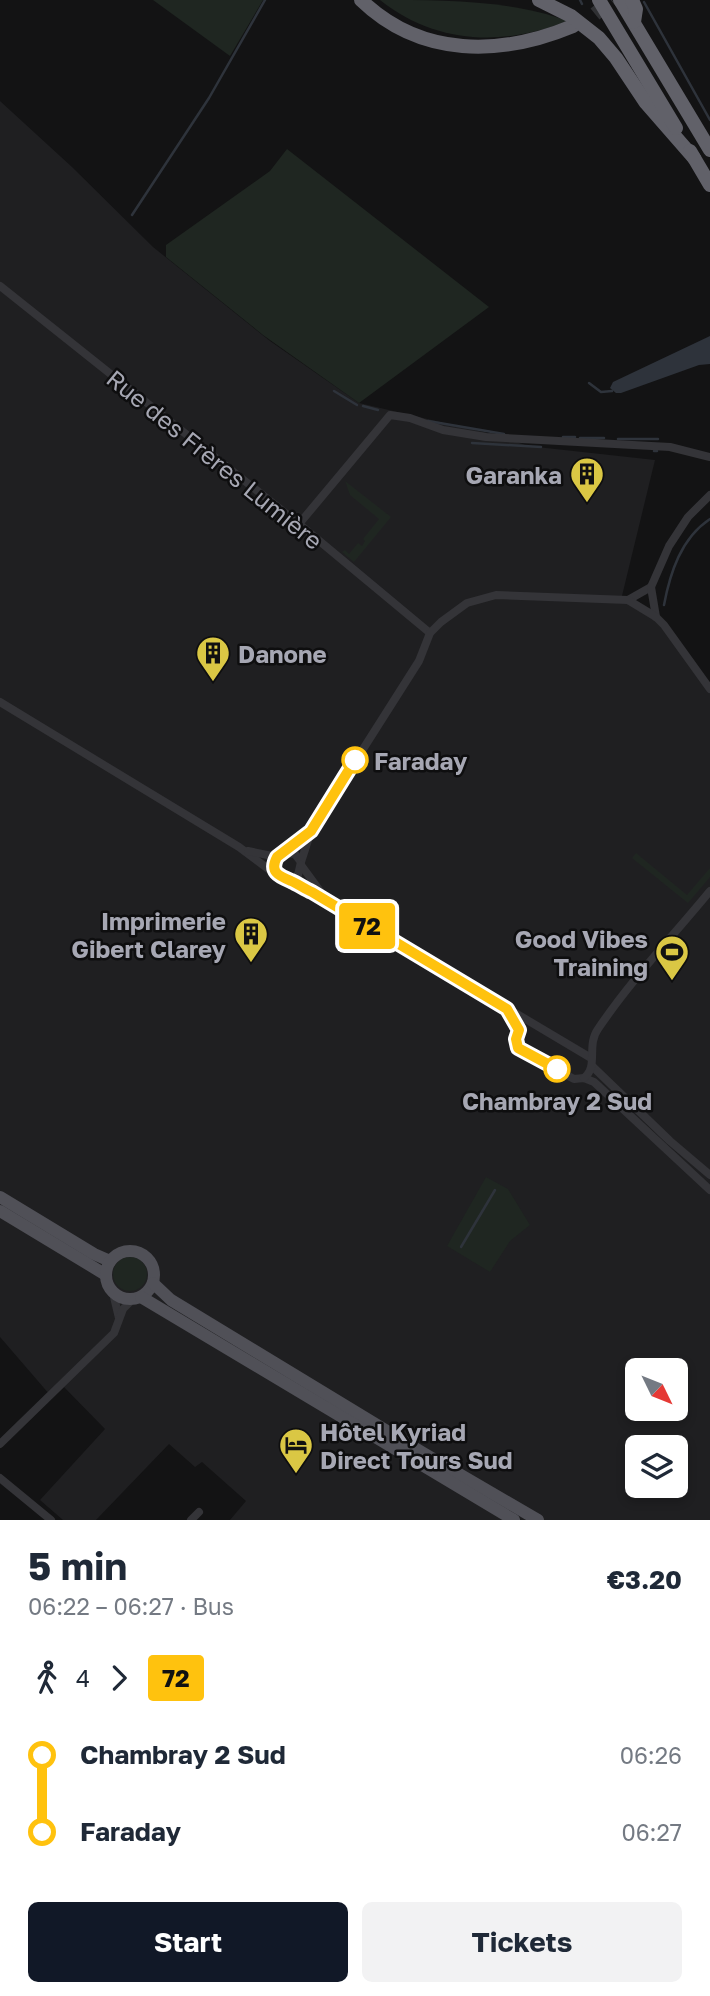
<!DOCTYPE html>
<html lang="en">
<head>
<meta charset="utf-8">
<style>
	body { margin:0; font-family:"Golos Text",sans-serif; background:#f2f2f3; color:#1f2937; height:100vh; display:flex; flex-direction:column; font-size:26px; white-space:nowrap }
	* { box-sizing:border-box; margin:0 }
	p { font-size:23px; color:#747a83 }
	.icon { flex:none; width:38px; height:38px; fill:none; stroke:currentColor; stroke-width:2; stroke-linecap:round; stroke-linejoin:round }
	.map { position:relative; height:1520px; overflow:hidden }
	.sheet { display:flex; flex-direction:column; background:#fff; flex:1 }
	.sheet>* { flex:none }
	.badge { padding:0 14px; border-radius:5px; font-size:24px; line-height:46px }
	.needle { width:46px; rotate:133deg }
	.controls { position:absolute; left:625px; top:1358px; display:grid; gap:14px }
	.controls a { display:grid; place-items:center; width:63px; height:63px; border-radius:10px; background:#fff; box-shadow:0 4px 10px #0003; font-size:35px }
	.map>.badge { position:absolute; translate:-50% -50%; box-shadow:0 0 0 4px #fff }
	.legs { display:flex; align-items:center; gap:10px; height:77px; padding:0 28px; font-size:23px }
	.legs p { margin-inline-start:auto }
	.overview { display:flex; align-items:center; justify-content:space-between; height:119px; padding:0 28px }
	h1 { font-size:38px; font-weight:700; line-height:52px }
	.primary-button { display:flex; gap:14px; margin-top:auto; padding:14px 28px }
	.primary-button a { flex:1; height:80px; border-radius:10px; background:#111827; color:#fff; font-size:28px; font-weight:700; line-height:80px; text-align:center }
	.primary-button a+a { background:#f2f2f3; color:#1f2937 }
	ul { padding:0 28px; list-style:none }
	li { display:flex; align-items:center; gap:24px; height:77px; font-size:26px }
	li i { display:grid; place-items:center; width:10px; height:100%; margin:0 9px; background:currentColor }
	li i::after { content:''; width:18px; height:18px; margin:-9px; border:5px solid; border-radius:50%; background:#fff }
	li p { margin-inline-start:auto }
	li:first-child i { background:linear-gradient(#0000 50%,currentColor 0) }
	li:last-child i { background:linear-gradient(currentColor 50%,#0000 0) }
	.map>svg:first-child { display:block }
	.built { fill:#1f1f21; fill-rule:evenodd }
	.green { fill:#1f2621 }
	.water { fill:#2e333b }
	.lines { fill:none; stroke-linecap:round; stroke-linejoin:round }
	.stream { stroke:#2e333b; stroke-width:2.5 }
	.highway-tunnel { stroke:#303134; stroke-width:14; stroke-dasharray:14 7; stroke-linecap:butt }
	.street { stroke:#343438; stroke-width:8 }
	.primary { stroke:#505057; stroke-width:12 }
	.highway { stroke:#616169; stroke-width:14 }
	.line-1-casing { stroke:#fff; stroke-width:16 }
	.line-1 { stroke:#ffc20e; stroke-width:10 }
	.stop-1-dot { fill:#fff; stroke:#ffc20e; stroke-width:3.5 }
	.labels { text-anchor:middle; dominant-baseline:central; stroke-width:5; stroke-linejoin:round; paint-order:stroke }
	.street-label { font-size:24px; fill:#a6a7b3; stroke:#0e0e0f }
	.poi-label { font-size:24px; font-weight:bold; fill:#a6a7b3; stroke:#0e0e0f; text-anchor:end }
	.stop-label { font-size:24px; font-weight:bold; fill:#a6a7b3; stroke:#0e0e0f; text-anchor:start }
</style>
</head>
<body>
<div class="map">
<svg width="710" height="1520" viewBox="0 0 710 1520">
	<rect width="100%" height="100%" fill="#131314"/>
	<path class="built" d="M0,101l72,66 81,80 117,94 89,62 137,32 32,11 127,14 -34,140 35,17 54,72v831h-480l16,-19 -44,-39 -7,5 -26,-23 -73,76h-33l-23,-20 65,-71 -43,-44 -12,10 -50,-58zM637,1370h39v39h-39zM637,1447h39v39h-39z"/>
	<g class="green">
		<polygon points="153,0 263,0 230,56"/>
		<path d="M380,0c59,0 134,0 187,21 -64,26 -132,23 -187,-21z"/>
		<polygon points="287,149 489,307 359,403 263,335 166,257 166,245 270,171"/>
		<polygon points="345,481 391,517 354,562 342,552 345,550 349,554 358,543 362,546 365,541 363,539 379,519 350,495"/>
		<polygon points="636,853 687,895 710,868 710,877 688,903 632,858"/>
		<polygon points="486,1177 508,1189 530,1225 510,1241 490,1272 447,1246"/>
		<circle cx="130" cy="1274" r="17"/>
	</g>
	<polygon class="water" points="710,336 710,364 699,365 621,393 616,393 610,388 613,382"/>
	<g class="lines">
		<g class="stream">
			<polyline points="580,0 582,4"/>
			<polyline points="644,2 710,120"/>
			<polyline points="132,215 209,98 265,0"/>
			<polyline points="589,383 601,392 612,391"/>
			<polyline points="334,391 357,405"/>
			<polyline points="363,406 378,410"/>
			<polyline points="428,421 504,434"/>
			<polyline points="563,437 575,437"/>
			<polyline points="580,438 604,438"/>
			<polyline points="618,439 658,439"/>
			<polyline points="472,443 541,447"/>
			<polyline points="654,451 657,451"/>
			<path d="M664,605c6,-32 17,-67 46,-86"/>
			<polyline points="461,1247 495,1190"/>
		</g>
		<polyline class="highway-tunnel" points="595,14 612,0"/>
		<g class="street">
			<polyline points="0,286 299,524 430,633"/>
			<polyline points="299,524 390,415 410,418 443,430 486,437 670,447 710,457"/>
			<polyline points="628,600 651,587"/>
			<polyline points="656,617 651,587 669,546 688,517 710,495"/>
			<polyline points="0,702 239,847 279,877 289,880 312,892 591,1058"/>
			<polyline points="248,851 277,857"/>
			<polyline points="283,853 295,854 301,862 298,875 289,880"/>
			<polyline points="301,862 311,831 419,661 430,633 441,622 467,603 496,595 628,600 656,617 664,625 710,689"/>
			<polyline points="301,865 323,895"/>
			<polyline points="275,872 274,867 277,857 311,831"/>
			<polyline points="507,1009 519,1030 516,1044 522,1051 574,1079 584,1078 594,1082 710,1190"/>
			<polyline points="592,1066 670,1141 710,1175"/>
			<path d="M584,1078c15,-12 2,-32 14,-49 33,-49 75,-93 112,-138"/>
			<polyline points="113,1293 119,1318"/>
			<polyline points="0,1444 114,1333 123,1309 133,1299"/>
			<polyline points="0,1478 51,1520"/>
			<polyline points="191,1520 199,1512"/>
		</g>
		<g class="primary">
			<polyline points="0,1197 94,1254 110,1261"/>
			<polyline points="0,1211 106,1275"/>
			<circle cx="130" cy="1275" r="24"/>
			<polyline points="153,1283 171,1300 423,1453 538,1520"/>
			<polyline points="141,1297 514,1520"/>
		</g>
		<g class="highway">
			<path d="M361,0c60,58 140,56 212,26"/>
			<polyline points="539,0 571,16 599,38 616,58 646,103 694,158"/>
			<polyline points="599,0 676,128"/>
			<polyline points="620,0 710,150"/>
			<polyline points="632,0 636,9 634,22"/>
			<polyline points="690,151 710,185"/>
		</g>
	</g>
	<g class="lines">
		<g class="line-1-casing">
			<path id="line-1" d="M355,760l-44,71 -34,26c-8,15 2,19 14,24 7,3 14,8 21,11l195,117 12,21 -3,9 2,9 39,21"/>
		</g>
		<use href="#line-1" class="line-1"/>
	</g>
	<defs>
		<g id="building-pin" transform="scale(1.75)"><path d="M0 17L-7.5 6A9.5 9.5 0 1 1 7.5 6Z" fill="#dac744" stroke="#0e0e0f"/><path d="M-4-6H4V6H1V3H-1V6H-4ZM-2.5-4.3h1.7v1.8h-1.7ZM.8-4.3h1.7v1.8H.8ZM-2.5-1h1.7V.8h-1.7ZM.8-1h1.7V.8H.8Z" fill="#111"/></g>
		<g id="stadium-pin" transform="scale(1.75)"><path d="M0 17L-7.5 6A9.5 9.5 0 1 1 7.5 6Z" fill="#dac744" stroke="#0e0e0f"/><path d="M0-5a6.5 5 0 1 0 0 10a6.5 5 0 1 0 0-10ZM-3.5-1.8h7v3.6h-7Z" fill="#111"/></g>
		<g id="hotel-pin" transform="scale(1.75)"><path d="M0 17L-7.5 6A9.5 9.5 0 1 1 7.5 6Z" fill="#dac744" stroke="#0e0e0f"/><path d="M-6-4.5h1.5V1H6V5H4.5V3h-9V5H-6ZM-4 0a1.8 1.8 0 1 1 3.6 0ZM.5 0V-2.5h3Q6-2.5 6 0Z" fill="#111"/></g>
	</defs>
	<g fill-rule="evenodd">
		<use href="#building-pin" x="587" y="474"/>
		<use href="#building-pin" x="213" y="653"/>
		<use href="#building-pin" x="251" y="934"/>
		<use href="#stadium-pin" x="672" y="952"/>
		<use href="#hotel-pin" x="296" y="1445"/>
	</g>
	<g class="stop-1-dot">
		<circle cx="355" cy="760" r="12"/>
		<circle cx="557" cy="1069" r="12"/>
	</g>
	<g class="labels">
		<g class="street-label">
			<text transform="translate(215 459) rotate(39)">Rue des Frères Lumière</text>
		</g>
		<g class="poi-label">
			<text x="562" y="474">Garanka</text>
			<text x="238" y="653" text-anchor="start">Danone</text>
			<text x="226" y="920">Imprimerie<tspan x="226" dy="28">Gibert Clarey</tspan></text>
			<text x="648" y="938">Good Vibes<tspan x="648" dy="28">Training</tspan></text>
			<text x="320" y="1431" text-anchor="start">Hôtel Kyriad<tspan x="320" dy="28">Direct Tours Sud</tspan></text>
		</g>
		<g class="stop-label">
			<text x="374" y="760">Faraday</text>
			<text x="557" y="1100" text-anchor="middle">Chambray 2 Sud</text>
		</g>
	</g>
</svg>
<div class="controls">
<a><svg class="needle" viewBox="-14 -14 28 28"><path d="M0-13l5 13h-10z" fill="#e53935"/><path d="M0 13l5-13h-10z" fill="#747a83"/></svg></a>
<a><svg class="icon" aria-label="layers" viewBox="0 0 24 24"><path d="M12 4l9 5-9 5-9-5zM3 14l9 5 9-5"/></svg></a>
</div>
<b class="badge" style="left:367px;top:926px;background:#ffc20e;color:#111">72</b>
</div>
<section class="sheet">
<div class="overview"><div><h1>5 min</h1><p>06:22 – 06:27 · Bus</p></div><b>€3.20</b></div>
<div class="legs"><svg class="icon" aria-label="walk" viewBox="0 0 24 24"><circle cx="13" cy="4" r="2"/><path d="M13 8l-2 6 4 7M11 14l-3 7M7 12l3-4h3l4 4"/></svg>4<svg class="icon" aria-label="forward" viewBox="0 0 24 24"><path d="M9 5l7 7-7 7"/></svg><b class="badge" style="background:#ffc20e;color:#111">72</b></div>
<ul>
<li><i style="color:#ffc20e"></i><b>Chambray 2 Sud</b><p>06:26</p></li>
<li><i style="color:#ffc20e"></i><b>Faraday</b><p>06:27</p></li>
</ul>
<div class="primary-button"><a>Start</a><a>Tickets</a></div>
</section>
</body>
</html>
